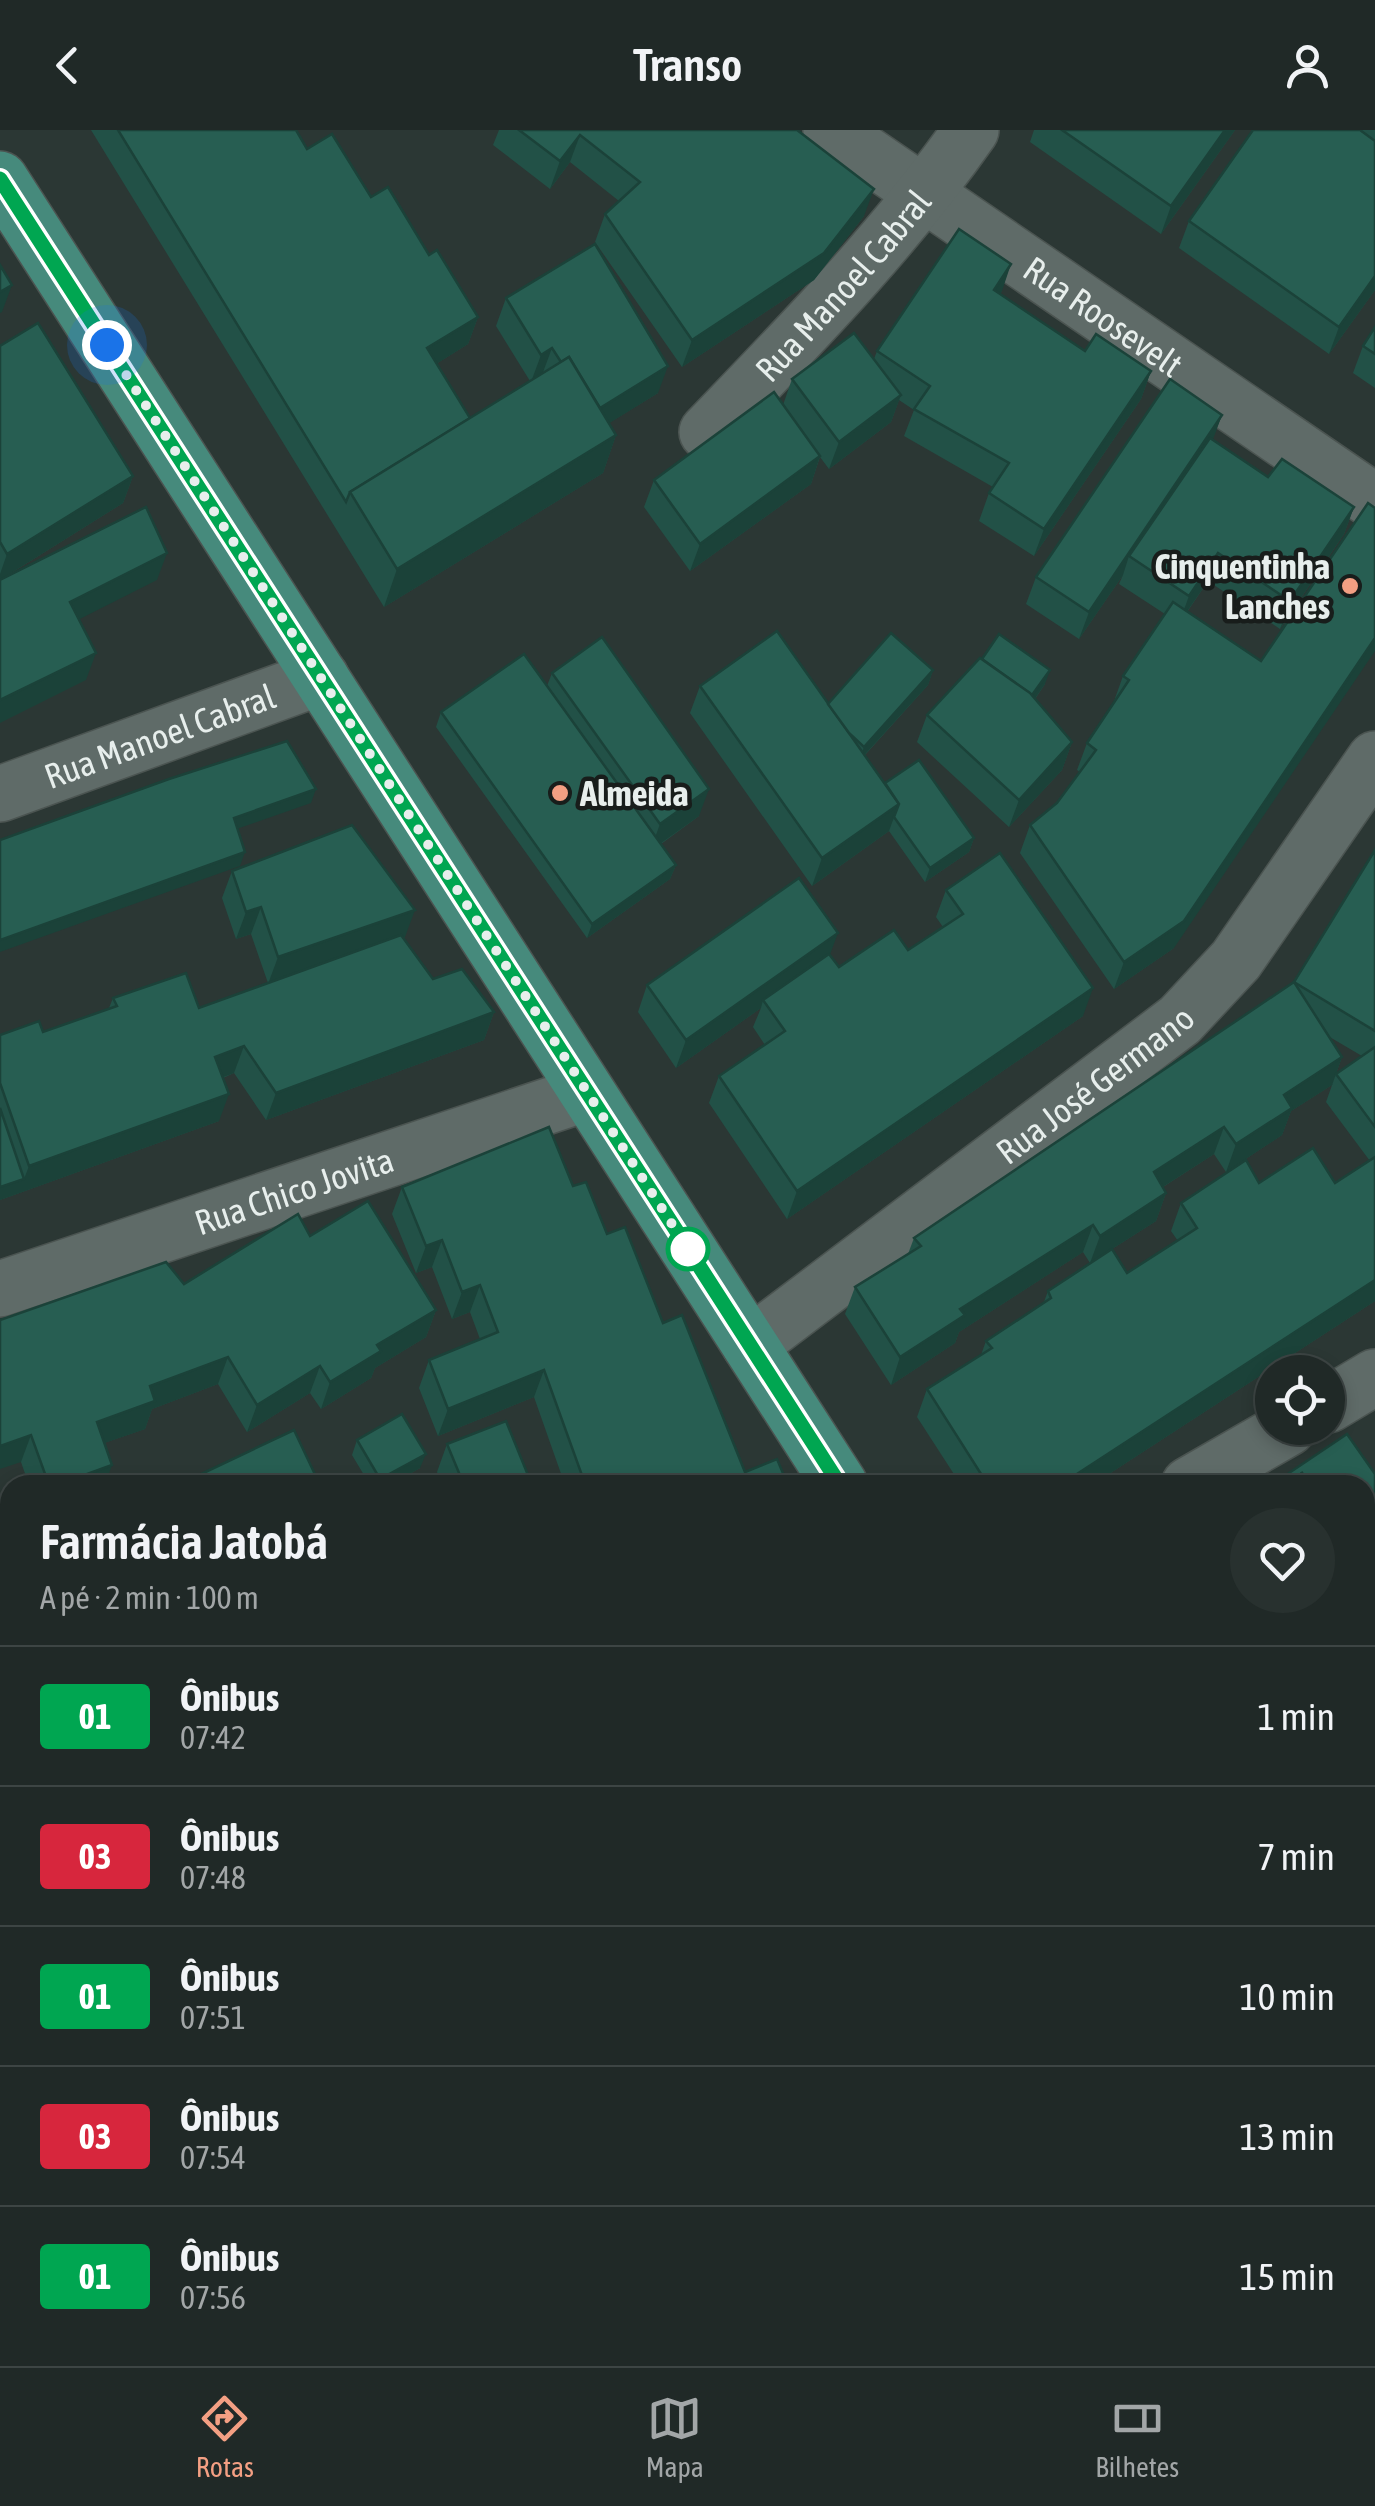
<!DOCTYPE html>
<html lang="pt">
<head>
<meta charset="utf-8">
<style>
	body { margin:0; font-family:"Asap Condensed",sans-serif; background:#28312f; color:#f1f3f6; height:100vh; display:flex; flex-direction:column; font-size:38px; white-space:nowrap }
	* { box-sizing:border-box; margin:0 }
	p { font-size:32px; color:#a2a6a7 }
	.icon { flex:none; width:55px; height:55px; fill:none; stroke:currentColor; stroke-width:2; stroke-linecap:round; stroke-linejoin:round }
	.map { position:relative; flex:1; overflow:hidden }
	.side { position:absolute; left:0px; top:1345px; width:1375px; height:892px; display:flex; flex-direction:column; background:#202927; border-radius:30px 30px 0 0; box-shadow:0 5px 15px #0003,0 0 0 2px #3d4544 }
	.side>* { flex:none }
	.badge { padding:0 20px; border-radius:8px; font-size:35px; line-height:65px }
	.controls { position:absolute; left:1255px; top:1225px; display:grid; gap:20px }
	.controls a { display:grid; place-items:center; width:90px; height:90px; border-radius:50%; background:#202927; box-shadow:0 5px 15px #0003,0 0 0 2px #3d4544; font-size:50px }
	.you { position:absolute; width:50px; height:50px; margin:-25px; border:8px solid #fff; border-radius:50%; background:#1a73e8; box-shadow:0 0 0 15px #1a73e833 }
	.map>.badge { position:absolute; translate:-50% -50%; box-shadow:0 0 0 5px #fff }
	.round { display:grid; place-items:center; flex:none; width:105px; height:105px; border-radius:52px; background:#28312f }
	.head { display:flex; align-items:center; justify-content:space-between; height:170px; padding:0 40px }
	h1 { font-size:48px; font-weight:600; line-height:75px }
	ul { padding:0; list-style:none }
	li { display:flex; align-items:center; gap:30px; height:140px; padding:0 40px; border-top:2px solid #3d4544 }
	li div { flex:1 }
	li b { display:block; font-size:38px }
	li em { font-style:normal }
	li .badge { min-width:110px; font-weight:700; text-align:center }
	header { display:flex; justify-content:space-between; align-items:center; height:130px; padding:0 40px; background:#202927; font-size:45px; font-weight:600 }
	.dock { display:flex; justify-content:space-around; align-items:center; height:140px; border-top:2px solid #3d4544; background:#202927; font-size:28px; color:#a2a6a7 }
	.dock a { display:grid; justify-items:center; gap:5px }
	.dock .active { color:#f39f83 }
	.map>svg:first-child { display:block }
	.green { fill:#61473f }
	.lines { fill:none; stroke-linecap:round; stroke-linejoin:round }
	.street-casing { stroke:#4b5451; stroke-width:58 }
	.primary-casing { stroke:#4b5451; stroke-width:58 }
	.street { stroke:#5f6b68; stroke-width:55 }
	.primary { stroke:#468a7c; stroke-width:55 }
	.wall { fill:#225147; fill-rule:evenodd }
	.shaded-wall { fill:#1b4239 }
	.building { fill:#275e52; stroke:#1b4239; stroke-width:2.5 }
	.line-casing { stroke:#fff; stroke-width:22 }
	.line { stroke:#00a651; stroke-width:15 }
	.walk { stroke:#e7eeec; stroke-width:10; stroke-dasharray:0 18 }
	.poi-dot { fill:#f39f83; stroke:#181d1b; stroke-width:4 }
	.stop-dot { fill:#fff; stroke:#00a651; stroke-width:5 }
	.labels { text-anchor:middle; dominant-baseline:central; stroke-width:9; stroke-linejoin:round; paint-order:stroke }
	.street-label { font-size:35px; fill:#e7eeec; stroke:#181d1b }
	.poi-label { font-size:35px; font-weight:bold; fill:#e7eeec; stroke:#181d1b; text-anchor:end }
</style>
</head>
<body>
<header><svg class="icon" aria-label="back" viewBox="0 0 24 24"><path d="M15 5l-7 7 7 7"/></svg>Transo<svg class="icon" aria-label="person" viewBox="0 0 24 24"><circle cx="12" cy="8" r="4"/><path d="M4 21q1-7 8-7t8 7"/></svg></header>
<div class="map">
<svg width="1375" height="2236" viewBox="0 0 1375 2236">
	<rect width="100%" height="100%" fill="#2b3734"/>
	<polygon class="green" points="918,2228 1330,2228 1335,2236 920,2236"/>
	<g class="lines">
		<g class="street-casing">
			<g id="street">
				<path id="s1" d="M831,0l544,372"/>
				<path id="s2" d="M707,302c93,-97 187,-192 264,-302"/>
				<path id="s3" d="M0,664l321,-117"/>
				<path id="s4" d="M0,1159l587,-196"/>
				<path id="s5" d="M750,1215l430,-325 56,-60 139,-201"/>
				<polyline points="1328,1275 1375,1247"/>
				<polyline points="1189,1355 1288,1298"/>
				<polyline points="0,1876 10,1872"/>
				<polyline points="1365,2058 1375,2055"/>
				<polyline points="500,2236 542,2228"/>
			</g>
		</g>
		<g class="primary-casing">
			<g id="primary">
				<polyline points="0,49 840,1355"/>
				<polyline points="1365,2178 1375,2194"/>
			</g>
		</g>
		<use href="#street" class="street"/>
		<use href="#primary" class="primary"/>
	</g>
	<g class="wall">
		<polygon points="91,0 296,0 307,19 371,67 429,125 478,187 468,214 436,234 470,288 530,251 496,196 506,168 658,263 609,293 616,305 603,343 384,477"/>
		<polygon points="499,0 797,0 864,86 814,150 682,237 595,112 605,84 619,71 570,32 550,59 493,15"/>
		<polygon points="1034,0 1235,0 1161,104 1030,12"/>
		<polygon points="1360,0 1375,0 1375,10"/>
		<polygon points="1375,11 1375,160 1329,224 1179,118 1189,91"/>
		<polygon points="1002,161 1000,164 1085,221 1151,241 1141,269 1034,426 979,391 989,363 993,357 904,306 914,280 899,270 891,292 829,339 820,327 811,354 690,441 644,377 654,350 783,275 792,249 874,229 877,221"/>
		<polygon points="1375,197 1375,258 1353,243 1363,216"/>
		<polygon points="0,216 133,346 123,373 0,450"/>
		<polygon points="1222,285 1212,310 1268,347 1354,377 1344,404 1280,499 1208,451 1187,482 1174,818 1114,859 1020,723 1030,695 1057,673 1080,642 1077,640 1087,613 1113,574 1123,546 1165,484 1119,454 1123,445 1079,509 1026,474 1036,447"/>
		<polygon points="982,529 1045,554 1035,569 1072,612 1062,640 1009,697 917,612 927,585"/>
		<polygon points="933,540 928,555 865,625 885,653 974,708 969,722 925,752 889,701 812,756 690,583 700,556 828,574"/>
		<polygon points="552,543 699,686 661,714 676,735 670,749 587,808 436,597 441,582 547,556"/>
		<path d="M1375,720v451l-283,184h-131l-44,-68 10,-28 54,-34 5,-14 58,-39 4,-11 42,-28 -7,-11 -124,80 -4,11 -64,42 -46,-71 10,-27 53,-33 6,-16 380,-256zM1328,906l34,20 -26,18 -10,28 44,59 -35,22h-76l-78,20 -10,28 7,10 -51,32 -15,-24 44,-28 10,-28 -3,-6 51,-33 12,18 56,-37 9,-24 41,-26 10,-28z"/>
		<polygon points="232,741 405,807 403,808 433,849 494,882 484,910 266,990 234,943 223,948 219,991 0,1070 0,905 43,902 109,878 113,868 199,878 268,853 251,804 236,809 222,768"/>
		<polygon points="946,760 1083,886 787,1089 709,973 719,946 765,915 753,897 761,878 676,938 638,882 647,855 830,825 839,837 908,820 943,797 936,787"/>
		<polygon points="573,1056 607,1104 663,1193 745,1342 788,1355 565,1355 534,1267 438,1306 419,1258 429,1230 480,1209 470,1182 452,1189 432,1137 416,1143 392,1084 402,1057"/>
		<polygon points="310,1106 436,1180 426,1207 375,1238 371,1248 321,1279 310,1263 247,1302 218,1254 152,1279 145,1299 104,1313 105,1355 29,1355 21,1332 0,1190 184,1154"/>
		<polygon points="357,1310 420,1338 390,1355 370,1355 352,1325"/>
		<polygon points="447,1314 532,1355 443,1355 437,1342"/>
		<polygon points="10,1616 10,1655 2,1638"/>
		<polygon points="1365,1706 1375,1720 1375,1973 1365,1976"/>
		<polygon points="10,1892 10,2049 0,2052 0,1896"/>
		<polygon points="47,2228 227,2228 197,2236 49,2236"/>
	</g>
	<g class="shaded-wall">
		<polygon points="1225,0 1235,0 1161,104 1171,76"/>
		<polygon points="580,5 570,32 550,59 560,31"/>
		<polygon points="874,59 864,86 814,150 682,237 692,210"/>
		<polygon points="1011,134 1002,161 984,187 994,160"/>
		<polygon points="1375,146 1375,160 1329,224 1339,197"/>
		<polygon points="12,155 2,182 0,183 0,162"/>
		<polygon points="478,187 468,214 417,246 427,218"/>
		<polygon points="552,218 542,245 531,252 541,225"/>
		<polygon points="668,236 658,263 582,310 592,283"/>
		<polygon points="1151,241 1141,269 1034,426 1044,399"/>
		<polygon points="901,265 891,292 829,339 839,312"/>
		<polygon points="1222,285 1212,312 1129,426 1123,445 1079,509 1089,482"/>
		<polygon points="616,305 603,343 384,477 397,439"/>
		<polygon points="820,326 811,354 690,441 700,414"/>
		<polygon points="133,346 123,373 0,450 0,444 7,424"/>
		<polygon points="1354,377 1344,404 1280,499 1290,471"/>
		<polygon points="167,423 157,450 60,499 70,472"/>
		<polygon points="1218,423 1208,451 1179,493 1189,466"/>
		<polygon points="1375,508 1375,521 1174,818 1114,859 1124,832"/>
		<polygon points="96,523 86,550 0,593 0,570"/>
		<polygon points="933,540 928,555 859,631 864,617"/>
		<polygon points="1050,540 1045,554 1020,590 1025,575"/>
		<polygon points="1072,612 1062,640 1009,697 1019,670"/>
		<polygon points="316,659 311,673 228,702 234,688"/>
		<polygon points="709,659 699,686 650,721 660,694"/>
		<polygon points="899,674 889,701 812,756 822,728"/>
		<polygon points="974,708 969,722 925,752 930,738"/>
		<polygon points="245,722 240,736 0,822 0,810"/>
		<polygon points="676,735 670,749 587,808 592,794"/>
		<polygon points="261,777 251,804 236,809 246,782"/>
		<polygon points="415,780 405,807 268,854 278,827"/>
		<polygon points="838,803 828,830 763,870 761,878 676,938 686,910"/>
		<polygon points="1093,858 1083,886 787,1089 797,1061"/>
		<polygon points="494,882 484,910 266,990 276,963"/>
		<polygon points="244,916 234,943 205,954 215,927"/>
		<polygon points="1342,927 1332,955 1291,981 1282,1005 1226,1042 1236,1014 1284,965"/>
		<polygon points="229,964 219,991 0,1070 0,1057 24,1049 29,1036"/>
		<polygon points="1224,997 1214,1024 1144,1069 1154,1042"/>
		<polygon points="1166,1063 1156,1091 1090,1133 1100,1106"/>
		<polygon points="1093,1095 1083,1122 959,1202 955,1213 891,1255 900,1227 960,1179"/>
		<polygon points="442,1110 432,1137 416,1143 426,1116"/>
		<polygon points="1375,1150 1375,1171 1092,1355 1060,1355"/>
		<polygon points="480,1155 470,1182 452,1189 462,1162"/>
		<polygon points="436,1180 426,1207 375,1238 371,1248 321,1279 330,1252 377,1215"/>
		<polygon points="228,1227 218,1254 152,1279 145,1299 87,1319 97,1292 150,1256"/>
		<polygon points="320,1236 310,1263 247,1302 257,1275"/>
		<polygon points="544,1240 534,1267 438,1306 448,1279"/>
		<polygon points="31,1305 21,1332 0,1339 0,1316"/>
		<polygon points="426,1324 420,1338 390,1355 378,1355 380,1349"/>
		<polygon points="112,1335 105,1355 57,1355"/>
		<polygon points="600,1345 596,1355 582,1355 584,1351"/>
		<polygon points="1375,1375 1375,1385 1365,1392 1365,1381"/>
		<polygon points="10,1471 10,1483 0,1487 0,1474"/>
		<polygon points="1375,1536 1375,1557 1365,1564 1365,1543"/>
		<polygon points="10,1578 10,1590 0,1595 2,1582"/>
		<polygon points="10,1600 6,1614 0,1617 0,1605"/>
		<polygon points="1375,1619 1375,1639 1365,1646 1365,1625"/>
		<polygon points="10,1756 7,1769 0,1773 0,1760"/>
		<polygon points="1375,1940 1375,1973 1365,1976 1365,1956 1370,1941"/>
		<polygon points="10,2025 10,2049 0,2052"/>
		<polygon points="142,2228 227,2228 197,2236 112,2236"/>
	</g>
	<g class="building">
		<polygon points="118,0 296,0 307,19 332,4 371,67 388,57 429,125 437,120 478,187 427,218 470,288 350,362 346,372"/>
		<polygon points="519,0 797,0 874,59 824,123 692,210 605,84 640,52 580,5 560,31"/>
		<polygon points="1062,0 1225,0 1171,76"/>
		<polygon points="1253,0 1360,0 1375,11 1375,146 1339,197 1189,91"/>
		<polygon points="959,99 1011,134 994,160 1085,221 1096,204 1151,241 1044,399 989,363 1009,333 914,279 930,256 877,221"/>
		<polygon points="595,114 668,236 600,278 569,227 561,232 552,218 541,225 506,168"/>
		<polygon points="0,135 12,155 0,162"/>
		<polygon points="38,193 133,346 7,424 0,412 0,216"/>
		<polygon points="1375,197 1375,224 1363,216"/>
		<polygon points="854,203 901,265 839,312 792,249"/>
		<polygon points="569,227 616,305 397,439 350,362"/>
		<polygon points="1170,249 1222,285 1089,482 1036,447"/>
		<polygon points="774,262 820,326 700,414 654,350"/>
		<polygon points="1210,308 1268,347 1282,329 1354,377 1290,471 1218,423 1189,466 1129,426"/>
		<polygon points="1368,373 1375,378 1375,508 1184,791 1124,832 1030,695 1057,673 1096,620 1087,613 1129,550 1123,546 1173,472 1261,531"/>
		<polygon points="146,377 167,423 70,472 96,523 0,570 0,450"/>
		<polygon points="777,501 899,674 822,728 700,556"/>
		<polygon points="891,503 933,540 864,617 849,603 828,574"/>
		<polygon points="999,504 1050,540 1032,565 982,529"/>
		<polygon points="602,507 709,659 660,694 552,543"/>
		<polygon points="524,524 676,735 592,794 441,582"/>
		<polygon points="980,528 1030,563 1072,612 1019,670 927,585"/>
		<polygon points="287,611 316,659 234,688 245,722 0,810 0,710 169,649"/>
		<polygon points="919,630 974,708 930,738 894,687 899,674 885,653"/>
		<polygon points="352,695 415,780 278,827 261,777 246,782 232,741"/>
		<polygon points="1375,720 1375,901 1294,852"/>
		<polygon points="1000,723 1093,858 797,1061 719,946 785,901 763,870 829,824 839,837 894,800 908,820 963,784 946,760"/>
		<polygon points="799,748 838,803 686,910 647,855"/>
		<polygon points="401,805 433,849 462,839 494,882 276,963 244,916 215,927 229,964 29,1036 0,953 0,905 39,891 43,902 117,876 113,868 186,843 199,878"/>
		<polygon points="1294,852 1342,927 1284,965 1292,978 1236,1014 1224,997 1154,1042 1166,1063 1100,1106 1093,1095 960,1179 965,1185 900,1227 855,1157 921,1116 914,1108"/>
		<polygon points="1375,917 1375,997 1336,944"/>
		<polygon points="0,978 24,1049 0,1057"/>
		<polygon points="549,997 573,1056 586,1052 607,1104 625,1097 663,1193 682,1185 745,1342 777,1329 788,1355 604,1355 600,1345 584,1351 544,1240 448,1279 429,1230 498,1202 480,1155 462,1162 442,1110 426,1116 402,1057"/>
		<polygon points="1313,1018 1335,1053 1375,1027 1375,1150 1060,1355 988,1355 927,1259 992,1218 986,1211 1051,1168 1048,1161 1112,1119 1127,1143 1197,1098 1181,1073 1246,1030 1259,1053"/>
		<polygon points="368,1071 436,1180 377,1215 381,1221 330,1252 320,1236 257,1275 228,1227 150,1256 155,1271 97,1292 112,1335 57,1355 49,1355 31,1305 0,1316 0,1190 166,1132 184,1154 298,1084 310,1106"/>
		<polygon points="402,1284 426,1324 380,1349 357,1310"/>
		<polygon points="506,1291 532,1355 464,1355 447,1314"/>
		<polygon points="294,1300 320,1355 178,1355"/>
		<polygon points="1347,1304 1375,1344 1375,1375 1365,1381 1365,1355 1310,1355 1302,1343 1293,1349 1289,1343"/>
		<polygon points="1302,1343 1310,1355 1284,1355"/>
		<polygon points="0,1365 10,1393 10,1471 0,1474"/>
		<polygon points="1375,1460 1375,1536 1365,1543 1365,1466"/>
		<polygon points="10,1526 10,1578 2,1582 10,1600 0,1605 0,1531"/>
		<polygon points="1375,1567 1375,1619 1365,1625 1365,1574"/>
		<polygon points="10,1670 10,1756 0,1760 0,1674"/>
		<polygon points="1365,1706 1375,1720 1375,1940 1370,1941 1365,1933"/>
		<polygon points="10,1892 10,2025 0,1997 0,1896"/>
		<polygon points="10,2067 10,2119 1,2089 0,2090 0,2070"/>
		<polygon points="1,2089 10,2119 10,2228 41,2228 44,2236 0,2236 0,2090"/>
		<polygon points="64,2228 142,2228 112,2236 67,2236"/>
		<polygon points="745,2228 933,2228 935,2236 710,2236"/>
	</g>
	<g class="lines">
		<g class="line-casing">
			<polyline id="line" points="0,49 840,1355"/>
		</g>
		<use href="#line" class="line"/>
		<polyline class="walk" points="107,215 688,1119"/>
	</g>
	<g class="poi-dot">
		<circle cx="1350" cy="456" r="10"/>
		<circle cx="560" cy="663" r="10"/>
	</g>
	<circle class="stop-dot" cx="688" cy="1119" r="20"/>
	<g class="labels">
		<g class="street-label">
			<text stroke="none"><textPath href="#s2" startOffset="200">Rua Manoel Cabral</textPath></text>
			<text stroke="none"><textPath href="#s1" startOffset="330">Rua Roosevelt</textPath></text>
			<text stroke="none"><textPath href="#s3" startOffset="170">Rua Manoel Cabral</textPath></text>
			<text stroke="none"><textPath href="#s5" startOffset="432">Rua José Germano</textPath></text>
			<text stroke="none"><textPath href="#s4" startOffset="310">Rua Chico Jovita</textPath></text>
		</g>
		<g class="poi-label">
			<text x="1330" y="436">Cinquentinha<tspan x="1330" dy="40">Lanches</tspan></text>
			<text x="580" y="663" text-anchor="start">Almeida</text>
		</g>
	</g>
</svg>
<div class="controls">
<a><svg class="icon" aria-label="locate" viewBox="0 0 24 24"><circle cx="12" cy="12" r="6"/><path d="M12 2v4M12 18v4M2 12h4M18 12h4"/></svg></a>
</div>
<div class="you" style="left:107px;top:215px"></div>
<section class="side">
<div class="head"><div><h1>Farmácia Jatobá</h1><p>A pé · 2 min · 100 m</p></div><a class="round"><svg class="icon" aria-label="heart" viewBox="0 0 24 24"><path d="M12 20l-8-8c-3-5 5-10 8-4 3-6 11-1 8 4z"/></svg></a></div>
<ul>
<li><span class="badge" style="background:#00a651;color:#fff">01</span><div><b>Ônibus</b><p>07:42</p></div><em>1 min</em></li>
<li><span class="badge" style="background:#d7263d;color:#fff">03</span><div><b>Ônibus</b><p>07:48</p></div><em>7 min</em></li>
<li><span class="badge" style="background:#00a651;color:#fff">01</span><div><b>Ônibus</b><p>07:51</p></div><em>10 min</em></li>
<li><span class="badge" style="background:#d7263d;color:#fff">03</span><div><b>Ônibus</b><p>07:54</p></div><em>13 min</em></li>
<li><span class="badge" style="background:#00a651;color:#fff">01</span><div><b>Ônibus</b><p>07:56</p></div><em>15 min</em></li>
</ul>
</section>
</div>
<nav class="dock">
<a class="active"><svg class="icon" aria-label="directions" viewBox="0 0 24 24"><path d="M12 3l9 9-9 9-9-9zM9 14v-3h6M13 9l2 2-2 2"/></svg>Rotas</a>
<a><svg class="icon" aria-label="map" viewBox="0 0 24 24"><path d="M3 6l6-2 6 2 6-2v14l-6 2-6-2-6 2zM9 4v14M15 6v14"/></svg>Mapa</a>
<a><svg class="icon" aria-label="tickets" viewBox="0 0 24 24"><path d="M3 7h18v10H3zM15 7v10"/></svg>Bilhetes</a>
</nav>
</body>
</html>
